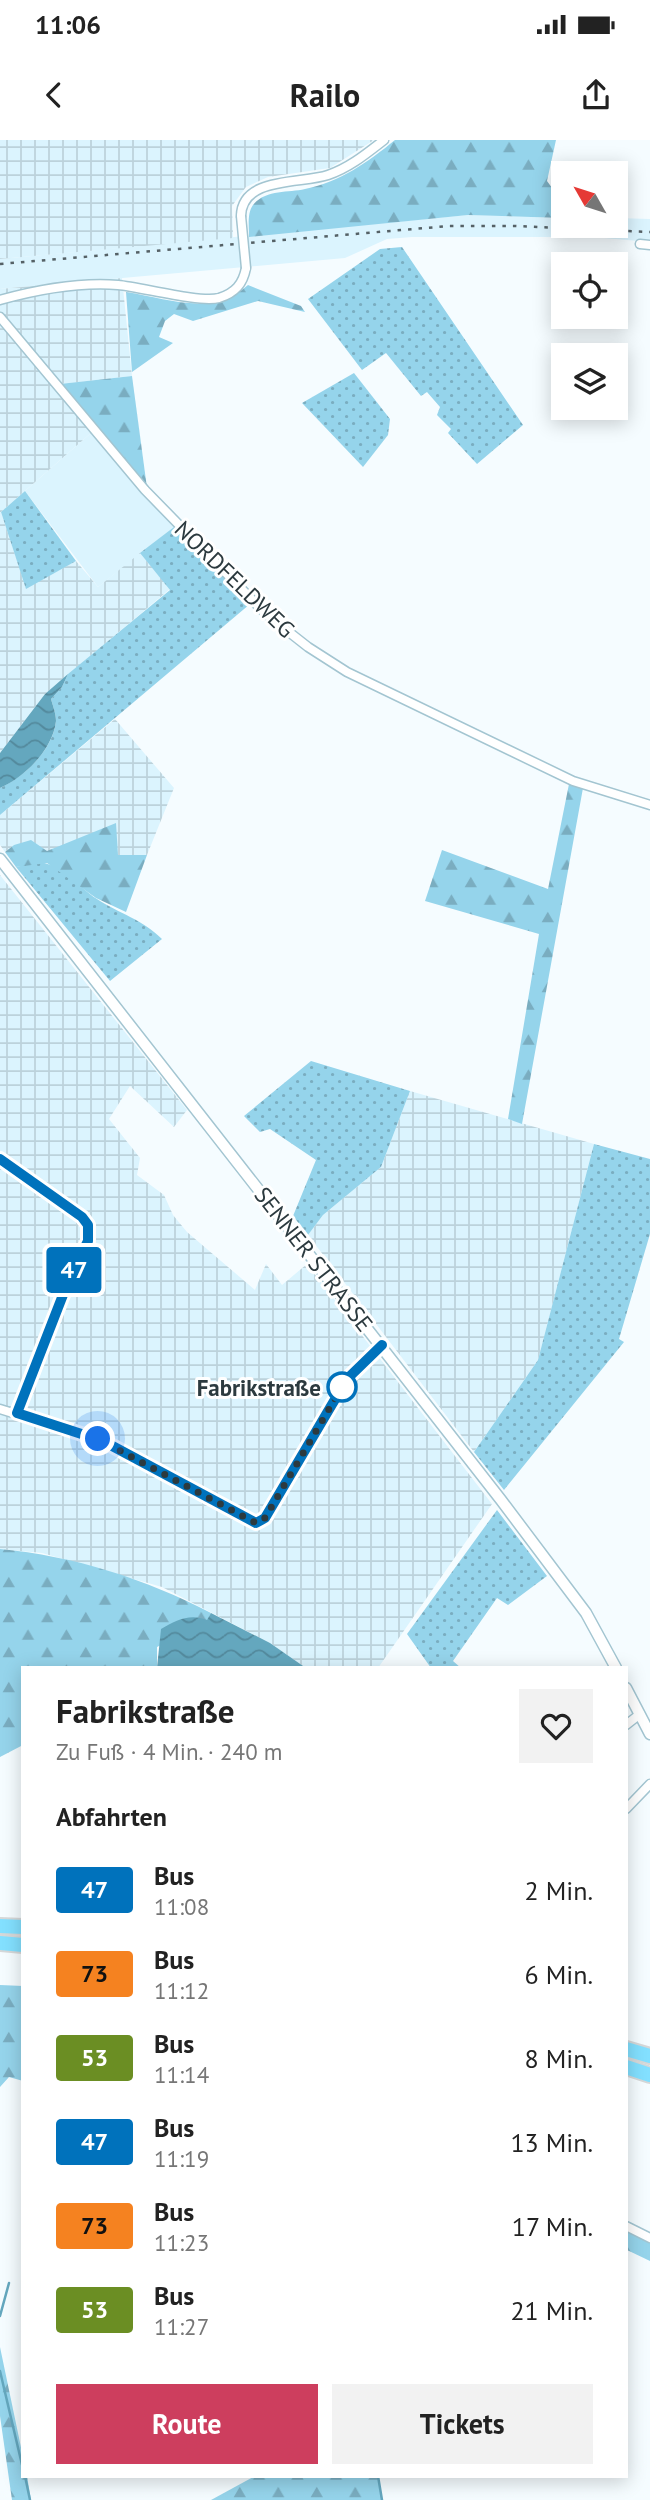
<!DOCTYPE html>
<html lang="de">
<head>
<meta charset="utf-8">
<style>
	body { margin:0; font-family:"PT Sans",sans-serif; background:#f2f2f2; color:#222; height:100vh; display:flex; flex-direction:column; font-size:26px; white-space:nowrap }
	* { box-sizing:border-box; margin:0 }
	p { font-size:23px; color:#767676 }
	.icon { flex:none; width:38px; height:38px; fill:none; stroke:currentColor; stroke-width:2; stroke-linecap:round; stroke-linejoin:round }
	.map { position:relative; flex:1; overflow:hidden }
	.details { position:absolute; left:21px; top:1526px; width:607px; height:812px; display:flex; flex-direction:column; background:#fff; border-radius:0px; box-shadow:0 4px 18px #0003 }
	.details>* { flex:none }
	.badge { padding:0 14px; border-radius:5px; font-size:24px; line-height:46px }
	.needle { width:46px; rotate:309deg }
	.fabs { position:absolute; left:551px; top:21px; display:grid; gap:14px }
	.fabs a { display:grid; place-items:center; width:77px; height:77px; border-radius:0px; background:#fff; box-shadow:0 4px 18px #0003; font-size:35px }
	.you { position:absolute; width:35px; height:35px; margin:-18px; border:5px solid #fff; border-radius:50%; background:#1a73e8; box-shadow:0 0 0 10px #1a73e833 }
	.map>.badge { position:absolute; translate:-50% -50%; box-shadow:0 0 0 4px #fff }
	h2 { padding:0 35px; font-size:26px; line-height:63px }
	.round { display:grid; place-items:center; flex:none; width:74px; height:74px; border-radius:0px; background:#f2f2f2 }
	.headline { display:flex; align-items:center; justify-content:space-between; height:119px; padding:0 35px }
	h1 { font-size:33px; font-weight:800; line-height:52px }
	.cta { display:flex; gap:14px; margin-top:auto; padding:14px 35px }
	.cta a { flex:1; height:80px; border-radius:0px; background:#cd3e5e; color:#fff; font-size:28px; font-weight:800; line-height:80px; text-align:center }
	.cta a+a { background:#f2f2f2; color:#222 }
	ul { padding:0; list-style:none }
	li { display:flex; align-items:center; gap:21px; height:84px; padding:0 35px }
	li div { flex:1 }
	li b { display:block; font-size:26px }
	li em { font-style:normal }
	li .badge { min-width:77px; font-weight:700; text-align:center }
	.status { display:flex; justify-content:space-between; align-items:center; height:49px; padding:0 35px; background:#fff; direction:ltr }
	.status svg { height:19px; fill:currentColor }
	header { display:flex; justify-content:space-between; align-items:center; height:91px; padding:0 35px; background:#fff; font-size:32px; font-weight:800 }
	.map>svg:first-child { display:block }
	.built { fill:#dbf4fe }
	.industrial { fill:url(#industrial-grid) }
	.green { fill:url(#green-dots) }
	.forest { fill:url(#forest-firs) }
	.water { fill:url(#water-waves) }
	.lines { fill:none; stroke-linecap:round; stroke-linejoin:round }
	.stream { stroke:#64a7be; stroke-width:2.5 }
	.minor-casing { stroke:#a3c5d1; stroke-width:11 }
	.tertiary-casing { stroke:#a3c5d1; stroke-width:13 }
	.motorway-casing { stroke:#d5d8d9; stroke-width:18 }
	.minor { stroke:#fff; stroke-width:8 }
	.tertiary { stroke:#fff; stroke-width:10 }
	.motorway { stroke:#83e0ff; stroke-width:14 }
	.rail { stroke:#556166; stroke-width:2.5; stroke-dasharray:3.5 7; stroke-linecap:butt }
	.minor-bridge-casing { stroke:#a3c5d1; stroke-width:11; stroke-linecap:butt }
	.minor-bridge { stroke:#fff; stroke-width:8 }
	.line-casing { stroke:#fff; stroke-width:16 }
	.line { stroke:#0072bc; stroke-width:10 }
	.walk { stroke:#2c3a3f; stroke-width:7; stroke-dasharray:0 12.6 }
	.stop-dot { fill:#fff; stroke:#0072bc; stroke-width:3.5 }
	.labels { text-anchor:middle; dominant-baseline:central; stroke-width:6; stroke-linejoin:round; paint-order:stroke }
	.street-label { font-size:23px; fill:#2c3a3f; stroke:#fff }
	.stop-label { font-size:23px; font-weight:bold; fill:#2c3a3f; stroke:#fff; text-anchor:end }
</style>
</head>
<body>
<div class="status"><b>11:06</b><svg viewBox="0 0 49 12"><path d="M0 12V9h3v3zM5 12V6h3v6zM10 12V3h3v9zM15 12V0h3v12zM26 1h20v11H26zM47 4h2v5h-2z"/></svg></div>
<header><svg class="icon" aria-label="back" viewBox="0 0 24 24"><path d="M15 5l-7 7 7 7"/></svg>Railo<svg class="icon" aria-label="share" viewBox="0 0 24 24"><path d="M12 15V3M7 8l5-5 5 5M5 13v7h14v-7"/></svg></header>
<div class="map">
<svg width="650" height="2360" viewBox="0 0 650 2360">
	<defs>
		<pattern id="industrial-grid" width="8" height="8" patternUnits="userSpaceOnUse" patternTransform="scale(1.75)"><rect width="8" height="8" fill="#dbf4fe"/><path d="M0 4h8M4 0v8" fill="none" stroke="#bcd2db"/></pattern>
		<pattern id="green-dots" width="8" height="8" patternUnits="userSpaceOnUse" patternTransform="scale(1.75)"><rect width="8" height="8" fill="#95d4eb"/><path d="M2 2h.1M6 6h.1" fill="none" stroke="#7aadc0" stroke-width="1.8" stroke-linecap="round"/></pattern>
		<pattern id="forest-firs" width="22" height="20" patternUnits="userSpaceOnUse" patternTransform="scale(1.75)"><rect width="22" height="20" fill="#95d4eb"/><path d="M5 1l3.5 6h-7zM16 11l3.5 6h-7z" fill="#7aadc0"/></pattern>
		<pattern id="water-waves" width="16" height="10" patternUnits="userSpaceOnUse" patternTransform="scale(1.75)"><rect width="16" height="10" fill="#64a7be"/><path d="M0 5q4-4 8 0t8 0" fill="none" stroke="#53899c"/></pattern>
	</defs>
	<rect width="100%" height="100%" fill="#f5fcff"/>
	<g class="built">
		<polygon points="468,75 563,78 564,86 616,86 616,78 650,79 650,102 593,97 412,97 387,99 345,118 0,149 0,119"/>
		<polygon points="91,293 174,387 98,447 25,351"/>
	</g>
	<g class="industrial">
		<polygon points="0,0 374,0 330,28 268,37 246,47 232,66 233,98 0,119"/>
		<polygon points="122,138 132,236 52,245 91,293 1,372 26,448 76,421 98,447 140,413 170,449 45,554 0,613 0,149"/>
		<polygon points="115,579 174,648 147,715 118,715 115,684 47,712 14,705 5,712 0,705 0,675"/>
		<polygon points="0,735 187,970 174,987 130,946 109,979 140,1018 137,1035 164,1055 173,1075 187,1092 255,1150 266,1124 282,1145 307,1124 492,1364 378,1528 306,1528 270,1503 162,1447 42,1413 0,1409"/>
		<polygon points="410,951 594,1004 538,1220 474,1312 308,1095 323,1075 381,1027"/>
	</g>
	<g class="green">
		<polygon points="402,107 523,285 477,324 448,293 451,289 437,275 440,267 427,252 421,256 386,213 362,230 308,159 380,109"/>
		<polygon points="354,233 390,279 388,295 363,327 302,263"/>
		<polygon points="25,351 76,421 26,449 1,372"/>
		<path d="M174,387l76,77 -250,211v-27c25,-12 53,-38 56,-67 0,-7 -3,-15 -5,-22l11,-12 6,-13 102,-84 -30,-37z"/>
		<path d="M38,722c25,2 40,25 59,37 23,15 45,20 65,40l-52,42 -94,-114z"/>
		<polygon points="311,921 410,951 381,1027 323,1075 308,1095 293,1076 316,1020 270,989 260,992 244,976"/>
		<polygon points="594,1004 650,1019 650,1094 619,1199 624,1202 504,1350 474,1312 538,1220"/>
		<polygon points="497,1370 547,1436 508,1465 497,1458 453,1521 461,1528 431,1528 407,1494"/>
	</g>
	<g class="forest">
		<path d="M395,0h161l-9,41 16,22v15l-95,-3 -219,22c0,-10 -2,-24 4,-32 13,-16 35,-12 52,-16 35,-7 63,-27 90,-49z"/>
		<path d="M248,145l53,21 4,6 -47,-11 -65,20 -19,-7 -9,7 -6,16 14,6 -41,29 -6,-80c44,7 86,25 122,-7z"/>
		<polygon points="132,236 147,348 60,244"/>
		<polygon points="569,644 583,648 522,984 508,979 539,794 425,761 442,710 548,749"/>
		<polygon points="116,683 118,715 147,715 126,772 96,758 47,723 16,727 5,712 14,705 31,700 47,711"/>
		<path d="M0,1409c74,7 146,30 211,64l-4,8 -50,26v21h-134v77l-23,12z"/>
		<polygon points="0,1845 23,1846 23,1941 9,1937 0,1947"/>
		<polygon points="626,2090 650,2102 650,2121 627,2110"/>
		<polygon points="0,2207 23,2317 23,2336 27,2336 31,2360 12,2360 0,2276"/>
		<polygon points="255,2336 378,2336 382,2360 211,2360"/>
	</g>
	<g class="water">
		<path d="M68,534l-6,13 -11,12c2,7 5,15 5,22 -3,28 -31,56 -56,67v-35l45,-59z"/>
		<path d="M211,1473l59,30 36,25h-149l4,-39c15,-9 29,-16 46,-9z"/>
	</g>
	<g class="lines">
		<g class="stream">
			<polyline points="0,2176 9,2143"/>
			<polyline points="0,2231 23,2329"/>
			<polyline points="25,2336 30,2360"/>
			<polyline points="378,2336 382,2360"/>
		</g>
		<g class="minor-casing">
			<g id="minor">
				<path d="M241,76c1,-40 61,-32 87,-41 21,-7 38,-21 56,-35"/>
				<polyline points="640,104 650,105"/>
				<path d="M0,160c36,-10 80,-18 118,-15 23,2 81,18 101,13 16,-5 24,-14 27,-30"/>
				<polyline points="0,177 145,350 266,474 308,507 347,532 573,641 650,665"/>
				<polyline points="0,1019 82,1077 88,1085 88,1101 68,1142 17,1273"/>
				<polyline points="0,1269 103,1301 256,1383 265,1378 347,1239 360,1223 382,1205"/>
				<polyline points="626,1585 640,1574"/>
				<polyline points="626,1669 650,1644"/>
				<polyline points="626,2086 650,2098"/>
			</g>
		</g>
		<g class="tertiary-casing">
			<g id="tertiary">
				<polyline points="0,719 501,1360 586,1473 616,1528"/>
				<polyline points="626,1548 650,1594"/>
			</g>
		</g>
		<g class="motorway-casing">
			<g id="motorway">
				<polyline points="0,1786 23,1787"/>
				<polyline points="0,1803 23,1805"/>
				<polyline points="626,1909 650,1916"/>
				<polyline points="626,1927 650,1935"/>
			</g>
		</g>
		<use href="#minor" class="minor"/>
		<use href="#tertiary" class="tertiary"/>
		<use href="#motorway" class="motorway"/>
		<polyline class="rail" points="0,124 449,86 516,86 650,92"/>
		<g class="minor-bridge-casing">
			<polyline id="minor-bridge" points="241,76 246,128"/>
		</g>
		<use href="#minor-bridge" class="minor-bridge"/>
	</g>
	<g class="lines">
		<g class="line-casing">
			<polyline id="line" points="0,1019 82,1077 88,1085 88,1101 68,1142 17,1273 103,1301 256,1383 265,1378 347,1239 382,1205"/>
		</g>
		<use href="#line" class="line"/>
		<polyline class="walk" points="98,1299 256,1383 265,1378 342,1247"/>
	</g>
	<circle class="stop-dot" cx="342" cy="1247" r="14"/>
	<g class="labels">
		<g class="street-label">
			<text transform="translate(235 439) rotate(44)">NORDFELDWEG</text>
			<text transform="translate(314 1119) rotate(52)">SENNER STRASSE</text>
		</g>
		<g class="stop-label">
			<text x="321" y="1247">Fabrikstraße</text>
		</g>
	</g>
</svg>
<div class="fabs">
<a><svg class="needle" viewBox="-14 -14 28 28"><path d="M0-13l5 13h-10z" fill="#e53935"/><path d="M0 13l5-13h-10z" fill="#767676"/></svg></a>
<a><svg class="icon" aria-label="locate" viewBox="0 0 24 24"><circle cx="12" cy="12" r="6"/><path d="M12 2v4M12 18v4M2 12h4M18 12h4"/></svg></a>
<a><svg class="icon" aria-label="layers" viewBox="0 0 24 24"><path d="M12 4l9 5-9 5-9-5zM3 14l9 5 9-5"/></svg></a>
</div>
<div class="you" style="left:98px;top:1299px"></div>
<b class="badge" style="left:74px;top:1130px;background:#0072bc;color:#fff">47</b>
<section class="details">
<div class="headline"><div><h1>Fabrikstraße</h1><p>Zu Fuß · 4 Min. · 240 m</p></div><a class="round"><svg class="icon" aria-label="heart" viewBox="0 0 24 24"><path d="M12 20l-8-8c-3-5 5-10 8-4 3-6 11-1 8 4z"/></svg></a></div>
<h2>Abfahrten</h2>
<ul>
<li><span class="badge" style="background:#0072bc;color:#fff">47</span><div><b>Bus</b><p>11:08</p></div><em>2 Min.</em></li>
<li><span class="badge" style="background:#f58220;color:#111">73</span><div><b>Bus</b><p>11:12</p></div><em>6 Min.</em></li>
<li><span class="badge" style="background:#6b8e23;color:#fff">53</span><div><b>Bus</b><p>11:14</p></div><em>8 Min.</em></li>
<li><span class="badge" style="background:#0072bc;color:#fff">47</span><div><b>Bus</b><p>11:19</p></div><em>13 Min.</em></li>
<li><span class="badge" style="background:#f58220;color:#111">73</span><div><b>Bus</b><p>11:23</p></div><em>17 Min.</em></li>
<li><span class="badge" style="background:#6b8e23;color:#fff">53</span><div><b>Bus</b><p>11:27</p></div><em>21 Min.</em></li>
</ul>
<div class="cta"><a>Route</a><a>Tickets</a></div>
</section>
</div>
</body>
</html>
